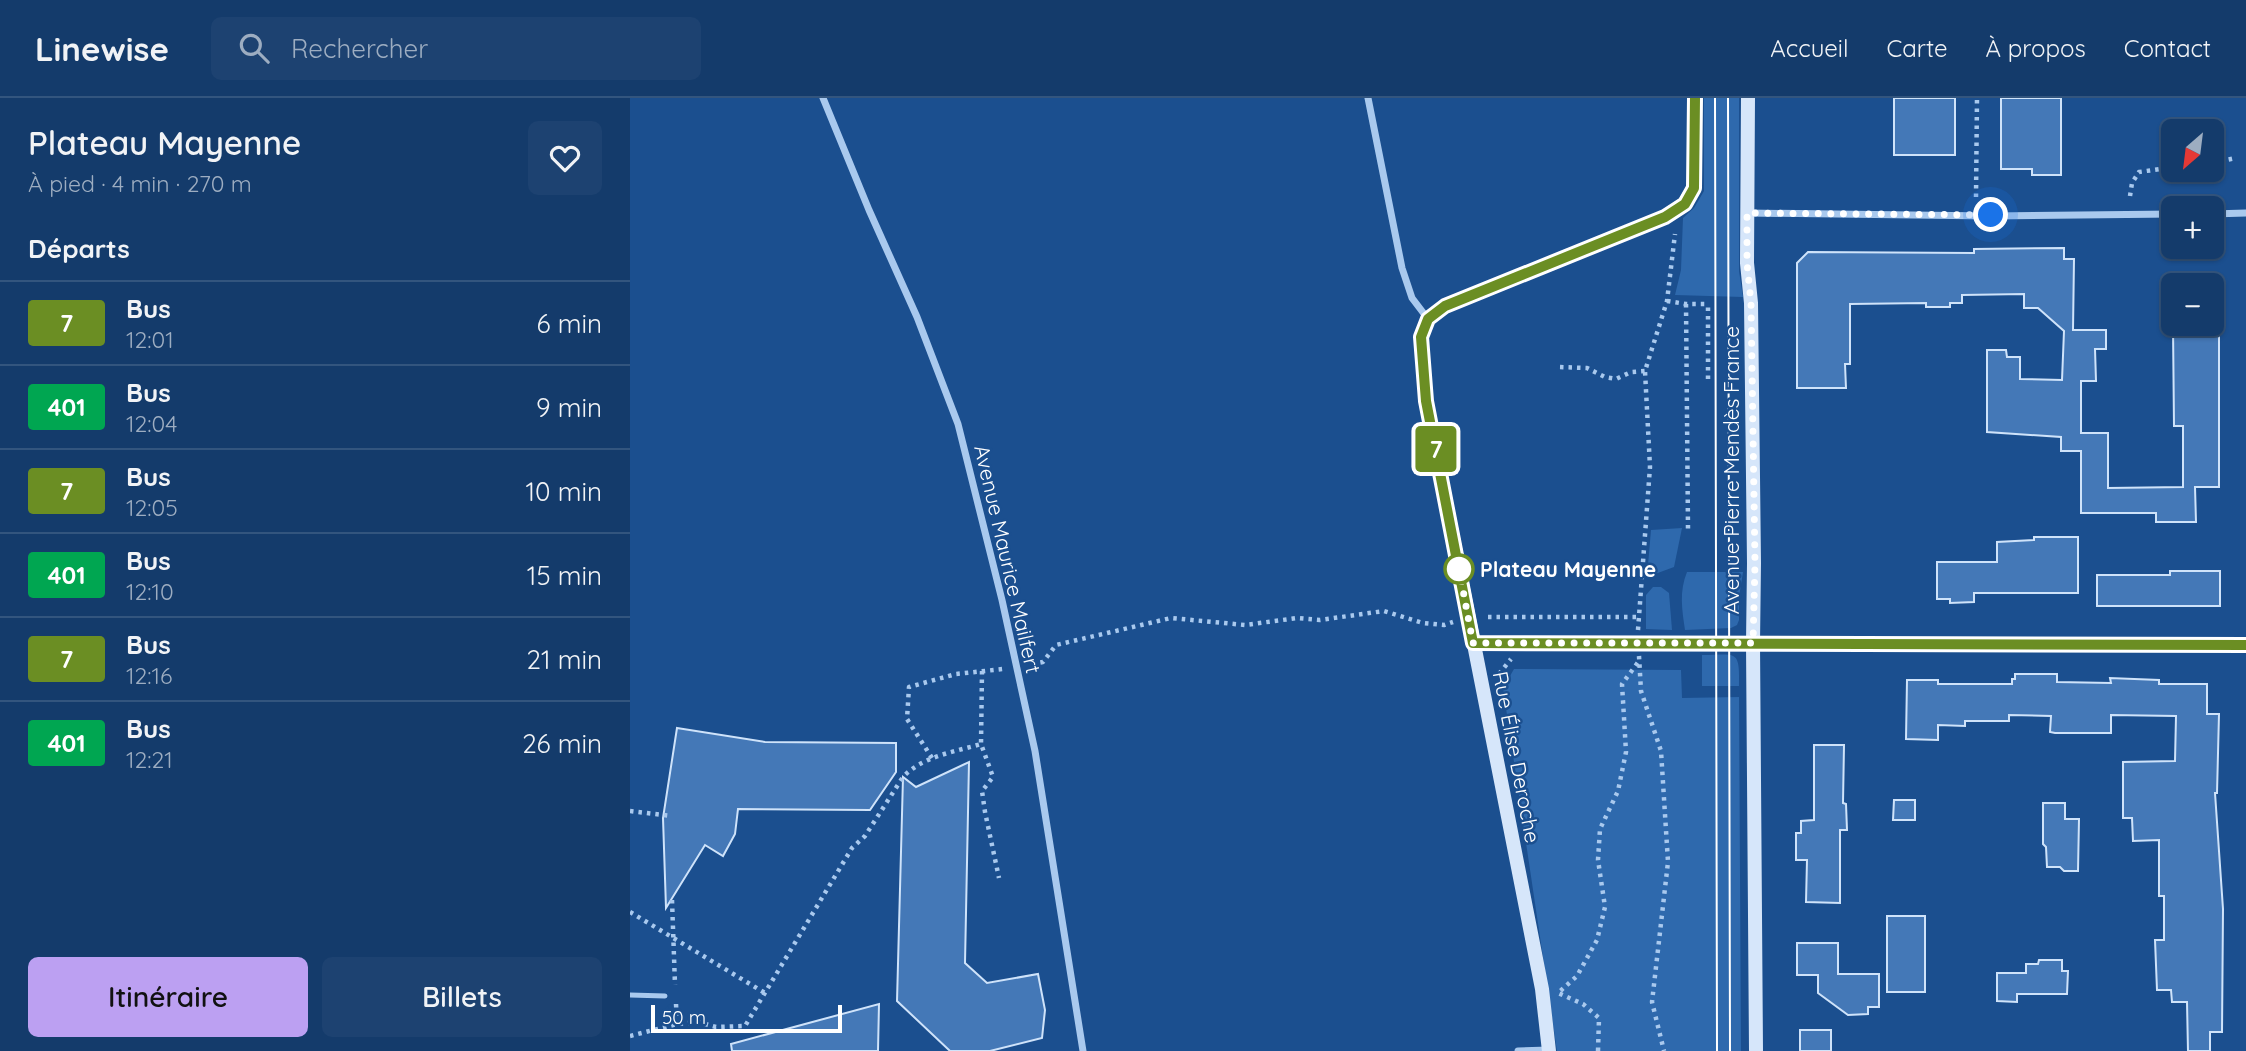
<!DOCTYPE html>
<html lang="fr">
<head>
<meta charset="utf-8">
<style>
	body { margin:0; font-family:Quicksand,sans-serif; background:#1d4271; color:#f1f3f6; height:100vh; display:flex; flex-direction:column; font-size:26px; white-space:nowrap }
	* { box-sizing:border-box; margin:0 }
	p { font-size:23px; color:#9dadc1 }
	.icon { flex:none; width:38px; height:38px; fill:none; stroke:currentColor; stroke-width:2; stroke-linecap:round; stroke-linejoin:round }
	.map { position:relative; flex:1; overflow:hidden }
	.panel { display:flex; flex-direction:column; background:#143b6b; width:630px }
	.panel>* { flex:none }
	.badge { padding:0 14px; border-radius:5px; font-size:24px; line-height:46px }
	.needle { width:46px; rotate:208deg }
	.buttons { position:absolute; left:1531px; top:21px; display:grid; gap:14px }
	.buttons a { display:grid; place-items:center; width:63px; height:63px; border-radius:10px; background:#143b6b; box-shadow:0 2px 5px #0004,0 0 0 2px #33557e; font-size:35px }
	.scale { position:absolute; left:21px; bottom:18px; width:191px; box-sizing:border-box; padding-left:7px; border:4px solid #fff; border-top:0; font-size:19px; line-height:24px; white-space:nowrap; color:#fff; -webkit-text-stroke:5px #1b4f8f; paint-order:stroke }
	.you { position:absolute; width:35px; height:35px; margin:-18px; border:5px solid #fff; border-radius:50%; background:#1a73e8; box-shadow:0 0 0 10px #1a73e833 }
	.map>.badge { position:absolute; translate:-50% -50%; box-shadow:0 0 0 4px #fff }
	h2 { padding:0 28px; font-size:26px; line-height:63px }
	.round { display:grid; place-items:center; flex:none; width:74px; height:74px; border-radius:10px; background:#1d4271 }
	.headline { display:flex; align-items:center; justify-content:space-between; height:119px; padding:0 28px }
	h1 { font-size:33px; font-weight:600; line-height:52px }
	.button { display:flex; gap:14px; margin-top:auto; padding:14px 28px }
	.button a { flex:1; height:80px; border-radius:10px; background:#bca0f2; color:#111; font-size:28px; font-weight:600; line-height:80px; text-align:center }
	.button a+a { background:#1d4271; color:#f1f3f6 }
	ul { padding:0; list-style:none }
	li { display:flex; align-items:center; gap:21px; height:84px; padding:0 28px; border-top:2px solid #33557e }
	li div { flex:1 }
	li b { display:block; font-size:26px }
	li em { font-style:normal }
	li .badge { min-width:77px; font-weight:700; text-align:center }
	header { display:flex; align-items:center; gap:42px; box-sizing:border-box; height:98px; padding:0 35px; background:#143b6b; border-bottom:2px solid #33557e }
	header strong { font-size:33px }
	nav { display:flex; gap:38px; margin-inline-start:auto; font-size:24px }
	.search { width:490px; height:63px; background:#1d4271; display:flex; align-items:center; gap:18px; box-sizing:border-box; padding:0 24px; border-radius:10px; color:#9dadc1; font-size:26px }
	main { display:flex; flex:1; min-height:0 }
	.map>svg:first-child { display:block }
	.green { fill:#2e69ad }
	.building { fill:#4478b7; stroke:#cfe3fa; stroke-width:2 }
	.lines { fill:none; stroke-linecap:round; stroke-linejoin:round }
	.path { stroke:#a9c9ee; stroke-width:4.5; stroke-dasharray:3.5 5; stroke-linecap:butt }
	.service { stroke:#a9c9ee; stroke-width:5 }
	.minor { stroke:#a9c9ee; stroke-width:7 }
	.secondary { stroke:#d6e6fa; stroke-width:14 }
	.tram { stroke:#fff; stroke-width:2 }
	.line-casing { stroke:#fff; stroke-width:16 }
	.line { stroke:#6b8e23; stroke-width:10 }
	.walk { stroke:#fff; stroke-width:7; stroke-dasharray:0 12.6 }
	.stop-dot { fill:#fff; stroke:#6b8e23; stroke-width:3.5 }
	.labels { text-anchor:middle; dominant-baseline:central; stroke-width:5; stroke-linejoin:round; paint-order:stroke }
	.street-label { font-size:21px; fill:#fff; stroke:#1b4f8f }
	.stop-label { font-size:21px; font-weight:bold; fill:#fff; stroke:#1b4f8f; text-anchor:start }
</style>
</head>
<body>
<header>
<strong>Linewise</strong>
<div class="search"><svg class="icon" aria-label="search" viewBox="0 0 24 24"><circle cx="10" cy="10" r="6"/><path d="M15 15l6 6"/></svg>Rechercher</div>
<nav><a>Accueil</a><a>Carte</a><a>À propos</a><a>Contact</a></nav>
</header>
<main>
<section class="panel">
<div class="headline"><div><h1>Plateau Mayenne</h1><p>À pied · 4 min · 270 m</p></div><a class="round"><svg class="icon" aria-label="heart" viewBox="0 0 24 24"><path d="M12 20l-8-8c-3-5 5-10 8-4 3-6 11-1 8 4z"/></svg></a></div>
<h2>Départs</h2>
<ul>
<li><span class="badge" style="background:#6b8e23;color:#fff">7</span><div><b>Bus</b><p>12:01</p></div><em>6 min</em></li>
<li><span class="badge" style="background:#00a651;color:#fff">401</span><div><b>Bus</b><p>12:04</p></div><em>9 min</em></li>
<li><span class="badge" style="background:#6b8e23;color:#fff">7</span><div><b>Bus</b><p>12:05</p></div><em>10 min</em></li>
<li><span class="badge" style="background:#00a651;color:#fff">401</span><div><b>Bus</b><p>12:10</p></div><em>15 min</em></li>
<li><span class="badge" style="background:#6b8e23;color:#fff">7</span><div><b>Bus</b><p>12:16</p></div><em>21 min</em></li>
<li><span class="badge" style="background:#00a651;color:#fff">401</span><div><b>Bus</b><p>12:21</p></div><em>26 min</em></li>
</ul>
<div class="button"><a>Itinéraire</a><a>Billets</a></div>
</section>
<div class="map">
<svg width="1616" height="953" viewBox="0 0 1616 953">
	<rect width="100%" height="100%" fill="#1b4f8f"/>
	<g class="green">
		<polygon points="1074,0 1109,0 1109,173 1113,199 1045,197 1051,172 1053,120 1064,110 1074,93"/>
		<polygon points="1052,430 1044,469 1025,476 1018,467 1021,432"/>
		<path d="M1057,474h56l-4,25v23l-2,5 -6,3 -46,2c-3,-21 -6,-38 2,-58z"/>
		<polygon points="1023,489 1031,489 1039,495 1042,532 1016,531 1016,497"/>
		<path d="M1072,557c34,0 38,-7 37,31h-37z"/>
		<polygon points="884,571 1051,572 1052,600 1109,599 1111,953 927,953 873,590"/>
	</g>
	<g class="building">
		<rect x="1264" y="0" width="61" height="57"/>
		<polygon points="1371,0 1431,0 1431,77 1402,77 1402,71 1371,71"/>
		<polygon points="1434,150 1434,161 1444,161 1443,232 1476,232 1476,251 1465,251 1466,283 1451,283 1451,335 1478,335 1478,390 1553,389 1553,328 1544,328 1543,229 1563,228 1563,226 1589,226 1589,389 1565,389 1566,424 1526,424 1526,415 1451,415 1451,353 1431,353 1431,339 1357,334 1357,252 1376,252 1377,259 1390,259 1390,281 1432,282 1434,233 1408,210 1394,210 1394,196 1332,197 1332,205 1320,205 1320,209 1296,209 1296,205 1220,206 1220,266 1215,266 1216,290 1167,290 1167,165 1178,154 1344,155 1344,151"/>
		<polygon points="1404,439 1448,439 1448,495 1344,495 1344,504 1320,505 1320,501 1307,501 1307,464 1367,464 1367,444 1404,442"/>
		<polygon points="1540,473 1590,473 1590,508 1467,508 1467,477 1540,477"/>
		<polygon points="1385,576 1427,576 1427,584 1481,585 1480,580 1529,582 1529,586 1577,586 1577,616 1589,616 1587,695 1585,695 1593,811 1592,934 1580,934 1580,953 1558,953 1557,904 1542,904 1541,892 1527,892 1525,842 1534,842 1534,798 1529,798 1529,742 1503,743 1502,720 1493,720 1493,664 1545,663 1546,618 1481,617 1481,635 1425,635 1420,634 1421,618 1379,617 1379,623 1335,623 1335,628 1308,627 1308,642 1276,641 1277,582 1308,582 1308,586 1382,586 1382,581 1385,581"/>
		<polygon points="47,630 135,644 266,645 266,674 240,712 108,711 105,736 93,758 75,747 36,810 33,720"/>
		<polygon points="1184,647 1214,647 1213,705 1216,706 1217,732 1210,732 1210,805 1176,804 1177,762 1166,762 1166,735 1171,735 1171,723 1184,722"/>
		<polygon points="339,664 335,865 357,885 408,876 415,912 412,940 360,953 320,953 267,903 273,679 286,689"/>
		<polygon points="1264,702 1285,702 1285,722 1263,722"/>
		<polygon points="1413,705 1435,705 1435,721 1449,721 1448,773 1434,773 1430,769 1417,769 1416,749 1413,746"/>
		<rect x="1257" y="818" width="38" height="76"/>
		<polygon points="1167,845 1208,845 1208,876 1249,876 1249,909 1238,909 1238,916 1218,917 1188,895 1188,877 1167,877"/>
		<polygon points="1409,862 1432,862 1432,873 1438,873 1437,896 1387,896 1387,904 1367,903 1367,875 1396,875 1396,866 1408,866"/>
		<polygon points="249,906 248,953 102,953 101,946"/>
		<rect x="1170" y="932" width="31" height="21"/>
	</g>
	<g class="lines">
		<g class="path">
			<polyline points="1582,65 1606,60"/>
			<polyline points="1500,98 1502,85 1509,74 1544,69"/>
			<polyline points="1346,99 1347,0"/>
			<polyline points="1037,203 1056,206 1078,206"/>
			<polyline points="1056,206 1058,431"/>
			<polyline points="930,269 957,270 975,279 986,281 1001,274 1015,273"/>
			<polyline points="1078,281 1078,206"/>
			<polyline points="858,519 1009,519"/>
			<polyline points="1008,532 1020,369 1015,273 1037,203 1045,136"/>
			<polyline points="1009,558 1011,593 1031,653 1038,764 1022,904 1034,953"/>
			<polyline points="402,566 413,564 426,547 541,520 615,527 667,520 690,522 754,513 793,525 814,527 823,524"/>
			<polyline points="352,573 351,646 363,679 352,693 355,714 369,780"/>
			<polyline points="869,576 881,561"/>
			<polyline points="302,660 277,621 279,589 326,576 373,571"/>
			<polyline points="0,713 42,718"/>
			<polyline points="42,802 45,887"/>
			<polyline points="0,814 135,895"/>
			<polyline points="46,906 47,926"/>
			<path d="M0,938l47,-12 21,-2 18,5 29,-1 107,-178 13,-12 38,-59c20,-21 51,-25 78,-33"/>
			<polyline points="968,953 969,920 953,906 928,895 947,878 967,842 975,809 968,762 970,731 988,693 996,654 992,586 1009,563"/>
		</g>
		<polyline class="service" points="0,897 35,898"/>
		<g class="minor">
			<polyline points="193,0 239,112 287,219 328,326 372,502 405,653 453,953"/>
			<polyline points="738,0 772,170 782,200 798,221"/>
			<polyline points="1118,115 1361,118 1544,116"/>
			<polyline points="1582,116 1616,115"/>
			<polyline points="843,545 1616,547"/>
			<polyline points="888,953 919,952"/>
		</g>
		<g class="secondary">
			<polyline points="1118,0 1117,165 1121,205 1124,465 1123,545 1126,953"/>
			<polyline points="919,953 912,891 796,303 791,238 798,221 815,208 1035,119 1054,106 1064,90 1065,0"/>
		</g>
		<g class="tram">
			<polyline points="1085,0 1087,953"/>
			<polyline points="1098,0 1100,953"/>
		</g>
	</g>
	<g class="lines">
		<g class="line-casing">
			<polyline id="line" points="1065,0 1064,90 1055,106 1035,119 815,208 798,221 791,239 796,303 843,545 1616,547"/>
		</g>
		<use href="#line" class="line"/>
		<polyline class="walk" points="829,471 843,545 1123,545 1125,465 1121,205 1117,165 1117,115 1361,117"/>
	</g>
	<circle class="stop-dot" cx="829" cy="471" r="14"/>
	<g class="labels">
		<g class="street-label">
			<text transform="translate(1101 372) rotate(-90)">Avenue Pierre Mendès France</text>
			<text transform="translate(378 461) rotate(77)">Avenue Maurice Mailfert</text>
			<text transform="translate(887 659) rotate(79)">Rue Élise Deroche</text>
		</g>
		<g class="stop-label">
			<text x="850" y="471">Plateau Mayenne</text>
		</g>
	</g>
</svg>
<div class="buttons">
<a><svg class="needle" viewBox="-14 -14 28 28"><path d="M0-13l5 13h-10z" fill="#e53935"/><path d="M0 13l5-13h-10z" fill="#9dadc1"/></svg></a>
<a>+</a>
<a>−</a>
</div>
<div class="scale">50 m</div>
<div class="you" style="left:1361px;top:117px"></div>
<b class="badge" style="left:806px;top:351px;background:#6b8e23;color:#fff">7</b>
</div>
</main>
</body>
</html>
